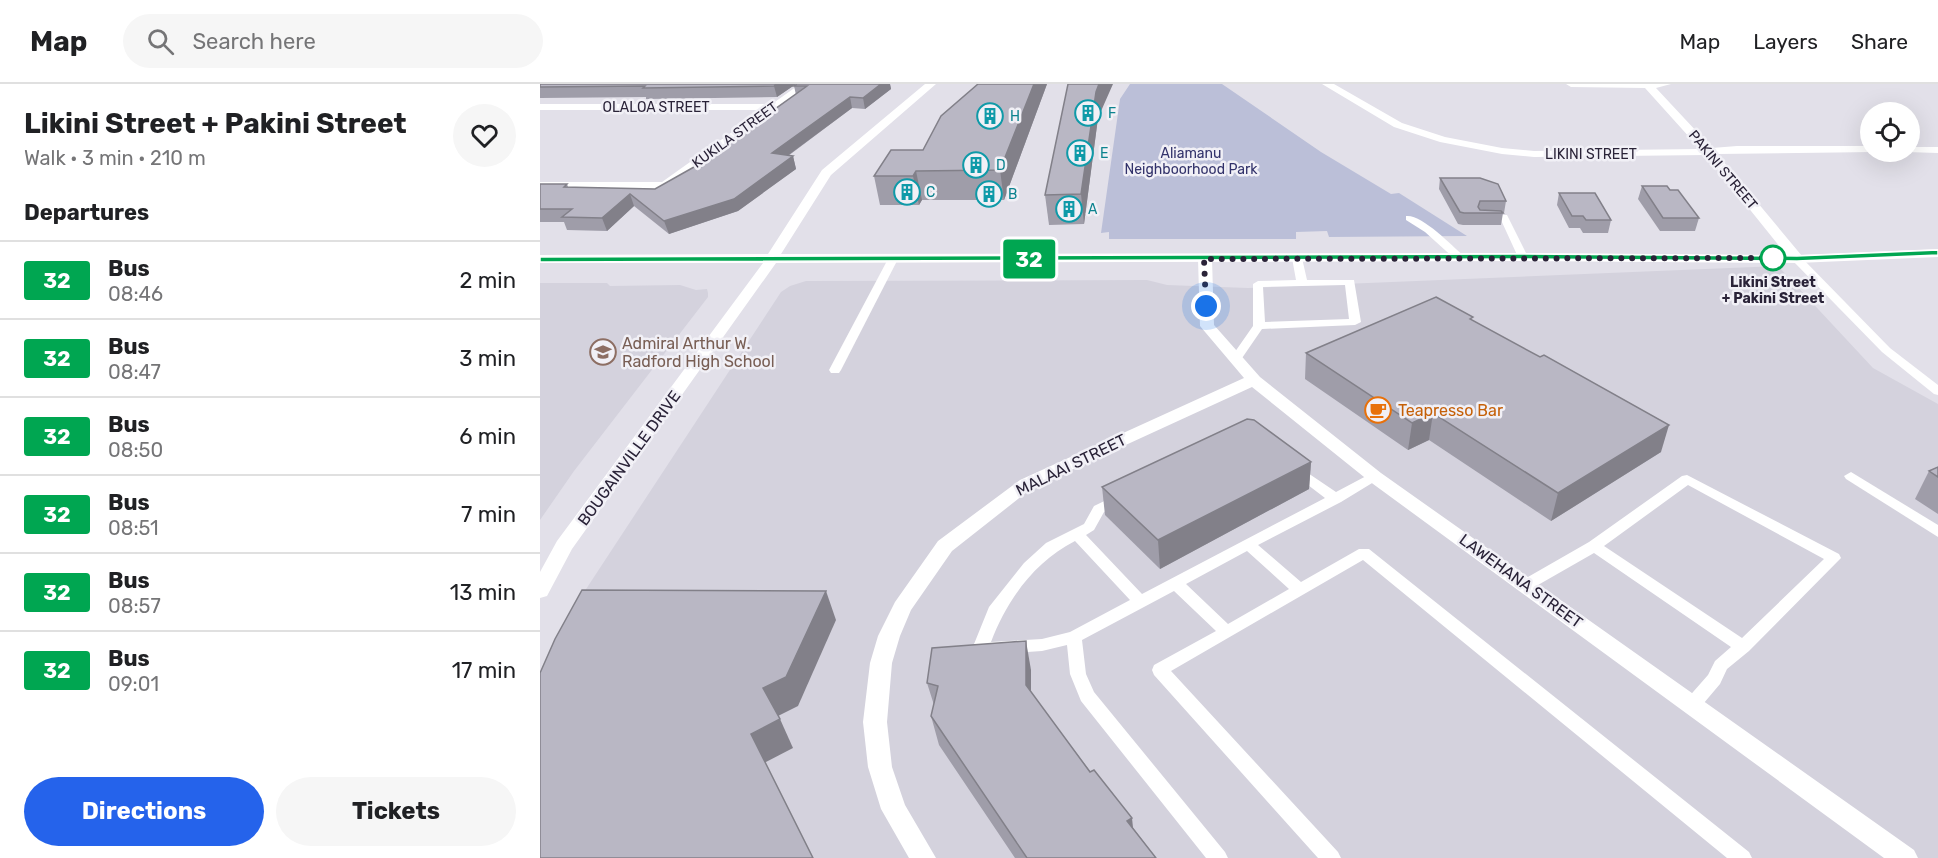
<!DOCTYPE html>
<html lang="en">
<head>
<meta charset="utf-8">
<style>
	body { margin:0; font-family:Rubik,sans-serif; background:#f6f6f6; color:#202124; height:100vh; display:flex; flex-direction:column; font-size:22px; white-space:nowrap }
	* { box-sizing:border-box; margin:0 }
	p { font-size:20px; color:#757577 }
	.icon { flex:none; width:33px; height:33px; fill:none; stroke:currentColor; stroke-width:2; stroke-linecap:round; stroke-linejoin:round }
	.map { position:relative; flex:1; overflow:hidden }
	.side { display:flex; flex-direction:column; background:#fff; width:540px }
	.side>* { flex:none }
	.badge { padding:0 12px; border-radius:4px; font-size:21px; line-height:39px }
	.tools { position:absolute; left:1320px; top:18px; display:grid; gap:12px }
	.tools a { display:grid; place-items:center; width:60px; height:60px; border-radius:50%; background:#fff; box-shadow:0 6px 24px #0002; font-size:30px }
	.you { position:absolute; width:30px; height:30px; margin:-15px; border:4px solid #fff; border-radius:50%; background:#1a73e8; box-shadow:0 0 0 9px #1a73e833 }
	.map>.badge { position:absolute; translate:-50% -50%; box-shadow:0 0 0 3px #fff }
	h2 { padding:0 24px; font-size:22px; line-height:54px }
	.round { display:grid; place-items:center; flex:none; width:63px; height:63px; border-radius:32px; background:#f6f6f6 }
	.overview { display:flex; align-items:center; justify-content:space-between; height:102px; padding:0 24px }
	h1 { font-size:28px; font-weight:700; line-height:45px }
	.action { display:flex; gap:12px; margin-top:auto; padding:12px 24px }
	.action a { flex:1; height:69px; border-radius:36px; background:#2563eb; color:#fff; font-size:24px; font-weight:700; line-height:69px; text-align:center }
	.action a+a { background:#f6f6f6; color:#202124 }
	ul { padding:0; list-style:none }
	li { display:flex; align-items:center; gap:18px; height:78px; padding:0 24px; border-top:2px solid #e0e0e0 }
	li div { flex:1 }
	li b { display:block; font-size:22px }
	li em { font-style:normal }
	li .badge { min-width:66px; font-weight:700; text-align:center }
	header { display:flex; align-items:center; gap:36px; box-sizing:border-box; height:84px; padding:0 30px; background:#fff; border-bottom:2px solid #e0e0e0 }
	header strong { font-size:28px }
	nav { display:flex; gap:33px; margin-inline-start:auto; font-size:21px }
	.search { width:420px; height:54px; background:#f6f6f6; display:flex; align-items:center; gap:15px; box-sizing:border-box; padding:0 21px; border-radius:33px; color:#757577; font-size:22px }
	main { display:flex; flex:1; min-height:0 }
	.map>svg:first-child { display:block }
	.built { fill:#d4d2dd }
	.green { fill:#bbbfd8 }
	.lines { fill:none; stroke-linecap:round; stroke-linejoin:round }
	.lane { fill:#fff; fill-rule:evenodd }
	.street { fill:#fff; fill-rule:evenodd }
	.secondary { fill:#fff; fill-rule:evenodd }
	.wall { fill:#9f9da9 }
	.shaded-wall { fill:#828089 }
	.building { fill:#b9b7c4; stroke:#828089; stroke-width:1.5 }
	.line { fill:#00a651; stroke:#fff; stroke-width:1.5 }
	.walk { stroke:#2a2338; stroke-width:6; stroke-dasharray:0 10.8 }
	.stop-dot { fill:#fff; stroke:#00a651; stroke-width:3 }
	.labels { text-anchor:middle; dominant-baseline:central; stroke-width:5; stroke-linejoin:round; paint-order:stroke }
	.far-street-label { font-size:14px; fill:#2a2338; stroke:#f1f0f6 }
	.far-culture-label { font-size:14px; fill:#0d838f; stroke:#f1f0f6; text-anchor:start }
	.far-park-label { font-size:14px; fill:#32326a; stroke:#f1f0f6 }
	.far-stop-label { font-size:14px; font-weight:bold; fill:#2a2338; stroke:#f1f0f6 }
	.education-label { font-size:16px; fill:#785e54; stroke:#f1f0f6; text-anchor:start }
	.food-label { font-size:16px; fill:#c56008; stroke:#f1f0f6; text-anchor:start }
	.street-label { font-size:16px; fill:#2a2338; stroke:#f1f0f6 }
</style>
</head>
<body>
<header>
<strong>Map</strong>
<div class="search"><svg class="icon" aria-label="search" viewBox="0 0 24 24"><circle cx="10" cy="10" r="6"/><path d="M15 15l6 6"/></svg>Search here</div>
<nav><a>Map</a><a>Layers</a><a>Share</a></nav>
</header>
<main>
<section class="side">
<div class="overview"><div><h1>Likini Street + Pakini Street</h1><p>Walk · 3 min · 210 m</p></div><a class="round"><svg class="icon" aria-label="heart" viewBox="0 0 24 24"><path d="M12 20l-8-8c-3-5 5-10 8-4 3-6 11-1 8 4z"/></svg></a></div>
<h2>Departures</h2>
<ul>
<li><span class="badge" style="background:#00a651;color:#fff">32</span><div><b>Bus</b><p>08:46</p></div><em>2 min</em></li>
<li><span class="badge" style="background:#00a651;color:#fff">32</span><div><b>Bus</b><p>08:47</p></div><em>3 min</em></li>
<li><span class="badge" style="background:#00a651;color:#fff">32</span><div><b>Bus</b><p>08:50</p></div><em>6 min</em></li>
<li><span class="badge" style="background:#00a651;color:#fff">32</span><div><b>Bus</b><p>08:51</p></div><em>7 min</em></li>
<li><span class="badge" style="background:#00a651;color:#fff">32</span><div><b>Bus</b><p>08:57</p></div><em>13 min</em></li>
<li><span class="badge" style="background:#00a651;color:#fff">32</span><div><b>Bus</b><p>09:01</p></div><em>17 min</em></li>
</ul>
<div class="action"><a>Directions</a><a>Tickets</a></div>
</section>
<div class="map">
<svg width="1398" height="774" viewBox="0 0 1398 774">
	<rect width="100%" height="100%" fill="#e2e0e9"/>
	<g class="built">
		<polygon points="1238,182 1333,284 1398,320 1398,774 0,774 0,595 33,525 241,208 250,202 266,197 607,196 627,201 708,204"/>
		<polygon points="0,199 67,199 70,202 140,201 156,206 167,205 168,209 168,213 34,387 0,436"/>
	</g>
	<polygon class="green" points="590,0 682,0 781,68 851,110 859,109 927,152 789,153 787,147 756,148 756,155 569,155 569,148 561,149 580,15"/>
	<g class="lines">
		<g class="lane">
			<polygon points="941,131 967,131 988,173 987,175 979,175 978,173 961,136 941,135"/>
			<path d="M866,132c16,-2 45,29 58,40v4h-8l-31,-28 -19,-12z"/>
			<path d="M757,171l5,3 5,22h47l7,42 -6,3 -93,4 -22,32h-8l-2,-2 23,-33v-42l5,-3 38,-1 -4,-22zM805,201l4,34 -84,3 -2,-35z"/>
			<polygon points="353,172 358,175 301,286 299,289 291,289 289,286 348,175"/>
			<polygon points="1257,172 1261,173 1350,264 1398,301 1398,311 1394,310 1342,268 1253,177 1253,173"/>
			<path d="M756,381l40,27 34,-18h10l2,3 -41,25 -83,43 43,37 58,-33h10l380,303 3,6h-25l-364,-298 -192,111 167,181 3,6h-23l-164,-183 -2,-5 2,-5 62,-34 -42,-40 -92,49 4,34 8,18 131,160 3,6h-22l-125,-157 -11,-27 -3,-29 -25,6 -62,4 -6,-2 -2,-4 17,-42 35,-44 22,-20 38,-19 10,-18 25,-12 7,5 -22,13 -10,18 -8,5 56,59 183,-96 -34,-26 -2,-3 2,-3zM535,457l55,59 -60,32 -28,7 -51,3c16,-42 43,-80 84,-101zM707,467l42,38 -61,35 -42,-40z"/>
			<polygon points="1311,388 1398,441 1398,453 1306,395 1304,392"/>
			<path d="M1147,391l152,79 2,4 -92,93 -22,18 -7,15 -22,26 -6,2 -6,-2 -3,-5 3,-5 22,-25 7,-14 16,-14 -137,-94 -63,36h-10l-3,-4 3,-4 68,-39 93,-66zM1148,401l136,74 -82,79 -138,-92z"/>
		</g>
		<g class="street">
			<polygon points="260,0 271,0 129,105 0,106 0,98 122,98 223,26 0,26 0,20 232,20"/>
			<polygon points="782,0 794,0 862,39 905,53 962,64 994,67 1160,65 1105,4 1031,3 1026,0 1131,0 1116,4 1172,64 1197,62 1330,62 1330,68 1334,68 1177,70 1262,172 1264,175 1262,178 1252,178 1166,71 994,73 962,70 900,58 854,43"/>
			<polygon points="1370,63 1398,63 1398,69 1366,68 1370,68"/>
			<polygon points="665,171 672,175 674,241 720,293 841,389 1374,766 1378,774 1344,774 829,397 712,303 492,404 412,467 371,526 360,552 352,579 347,638 352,683 365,721 396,774 369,774 341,725 328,683 323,638 330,579 338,552 355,518 398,457 480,396 704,294 660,242 658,175"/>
		</g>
		<polygon class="secondary" points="385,0 396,0 291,91 241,170 983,169 1257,171 1398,165 1398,173 1257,179 983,177 236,179 32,465 7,512 0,514 0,488 17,457 223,179 0,179 0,171 228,170 282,86"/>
	</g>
	<g class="wall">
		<polygon points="0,0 256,0 237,13 106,15 106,13 0,14"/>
		<polygon points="257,0 350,0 351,5 325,25 312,24 248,72 253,72 256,85 198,127 129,150 94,122 67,147 27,146 24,138 0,138 0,100 27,100 28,103 115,105 154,83 256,11 254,2"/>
		<polygon points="507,0 464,116 382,116 379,121 340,121 334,92"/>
		<polygon points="558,34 544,140 509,141 505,111"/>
		<polygon points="900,94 966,117 964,129 963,129 961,141 923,141 918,140 899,105"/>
		<polygon points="1102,102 1159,134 1155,147 1120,147 1098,115"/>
		<polygon points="1019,109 1071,136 1068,149 1043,149 1040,144 1029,144 1017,121"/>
		<polygon points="933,236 1121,368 1011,437 889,356 868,366 765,295 766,269"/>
		<polygon points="771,378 769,405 620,485 565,431 562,403"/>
		<polygon points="1398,383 1398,430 1375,415 1389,387"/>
		<polygon points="491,586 491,609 616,774 475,774 399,661 391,632 394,621 387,599"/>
	</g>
	<g class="shaded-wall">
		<polygon points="238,0 256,0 237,13 234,2"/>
		<polygon points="338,0 350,0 351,5 325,25 323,14"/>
		<polygon points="494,0 507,0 464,116 460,86"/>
		<polygon points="559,0 573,0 558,34 544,140 541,110 556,8"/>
		<polygon points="310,13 312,24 235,81 232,69"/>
		<polygon points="253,72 256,85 198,127 129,150 124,137"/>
		<polygon points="376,87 382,116 379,121 373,92"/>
		<polygon points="90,110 94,122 67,147 62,134"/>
		<polygon points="893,329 889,356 868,366 872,339"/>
		<polygon points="1129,341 1121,368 1011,437 1018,409"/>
		<polygon points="771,378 769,405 620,485 618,456"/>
		<polygon points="286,507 296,536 258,622 236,633 223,604"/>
		<polygon points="486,557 491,586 491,630 486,601"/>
		<polygon points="240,635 253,664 224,679 211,650"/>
		<polygon points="592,734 595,763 587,737"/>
	</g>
	<g class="building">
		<polygon points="0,0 238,0 234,2 103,4 105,2 0,3"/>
		<polygon points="257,0 341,0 323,14 310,13 232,69 253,72 194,115 124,137 90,110 62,134 22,133 32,125 0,125 0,100 27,100 24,103 115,105 154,83 267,2 254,2"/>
		<polygon points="438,0 494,0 460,86 376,87 373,92 334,92 351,66 383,66 401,32"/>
		<polygon points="528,0 559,0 556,8 541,110 505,111"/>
		<polygon points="900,94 940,94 958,100 966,117 940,117 938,123 940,126 961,127 963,129 924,129 920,128"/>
		<polygon points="1102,102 1127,102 1130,106 1138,106 1159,134 1123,134"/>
		<polygon points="1019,109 1055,109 1071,136 1046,136 1043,132 1032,132"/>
		<polygon points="896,213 933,233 930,235 1000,273 1004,271 1129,341 1018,409 893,329 872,339 766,269"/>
		<polygon points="707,335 714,336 771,378 618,456 562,403"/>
		<polygon points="1398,383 1398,393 1389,387"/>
		<polygon points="42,506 286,507 246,593 223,604 240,635 211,650 273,774 0,774 0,589 15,555"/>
		<polygon points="486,557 486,601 550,688 554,686 592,734 587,737 616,774 487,774 391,632 398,602 387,599 392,564"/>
	</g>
	<polygon class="line" points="1398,166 1398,171 1257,177 982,175 0,178 0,173 982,170 1257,172"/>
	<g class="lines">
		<polyline class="walk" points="666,222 664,175 1233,174"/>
	</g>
	<defs>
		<g id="building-ring" transform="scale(1.35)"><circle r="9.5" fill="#f1f0f6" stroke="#0f9aa8" stroke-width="1.5"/><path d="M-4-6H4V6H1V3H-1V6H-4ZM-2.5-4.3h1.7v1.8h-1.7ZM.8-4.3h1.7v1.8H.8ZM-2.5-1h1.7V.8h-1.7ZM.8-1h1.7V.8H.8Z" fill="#0f9aa8"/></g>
		<g id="school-ring" transform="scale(1.35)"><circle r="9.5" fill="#f1f0f6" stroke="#8d6e63" stroke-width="1.5"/><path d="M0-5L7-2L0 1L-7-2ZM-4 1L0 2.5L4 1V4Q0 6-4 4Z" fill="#8d6e63"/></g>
		<g id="cafe-ring" transform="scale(1.35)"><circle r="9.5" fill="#f1f0f6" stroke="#e8710a" stroke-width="1.5"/><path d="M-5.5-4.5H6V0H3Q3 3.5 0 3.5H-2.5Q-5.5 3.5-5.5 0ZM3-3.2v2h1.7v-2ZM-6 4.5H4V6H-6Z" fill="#e8710a"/></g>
	</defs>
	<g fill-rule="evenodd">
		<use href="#building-ring" x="548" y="29"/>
		<use href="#building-ring" x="450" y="32"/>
		<use href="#building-ring" x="540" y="69"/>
		<use href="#building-ring" x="436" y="81"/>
		<use href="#building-ring" x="367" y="108"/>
		<use href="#building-ring" x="449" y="110"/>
		<use href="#building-ring" x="529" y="125"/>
		<use href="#school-ring" x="63" y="268"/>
		<use href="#cafe-ring" x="838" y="326"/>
	</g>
	<circle class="stop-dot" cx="1233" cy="174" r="12"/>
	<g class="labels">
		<g class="far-street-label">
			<text x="116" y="23">OLALOA STREET</text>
			<text transform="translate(195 51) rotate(-36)">KUKILA STREET</text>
			<text x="1051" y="70">LIKINI STREET</text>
			<text transform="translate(1183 86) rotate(50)">PAKINI STREET</text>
		</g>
		<g class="far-culture-label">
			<text x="568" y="29">F</text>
			<text x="470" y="32">H</text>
			<text x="560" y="69">E</text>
			<text x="456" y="81">D</text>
			<text x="386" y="108">C</text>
			<text x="468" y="110">B</text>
			<text x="548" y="125">A</text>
		</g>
		<g class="far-park-label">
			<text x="651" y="69">Aliamanu<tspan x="651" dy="16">Neighboorhood Park</tspan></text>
		</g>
		<g class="far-stop-label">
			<text x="1233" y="198">Likini Street<tspan x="1233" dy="16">+ Pakini Street</tspan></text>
		</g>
		<g class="education-label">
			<text x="82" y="259">Admiral Arthur W.<tspan x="82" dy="18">Radford High School</tspan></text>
		</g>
		<g class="food-label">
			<text x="858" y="326">Teapresso Bar</text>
		</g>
		<g class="street-label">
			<text transform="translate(89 374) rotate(-54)">BOUGAINVILLE DRIVE</text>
			<text transform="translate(531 381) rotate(-26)">MALAAI STREET</text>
			<text transform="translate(981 497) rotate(36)">LAWEHANA STREET</text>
		</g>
	</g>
</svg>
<div class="tools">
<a><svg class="icon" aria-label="locate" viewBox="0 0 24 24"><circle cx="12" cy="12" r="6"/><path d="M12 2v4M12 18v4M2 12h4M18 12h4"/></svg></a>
</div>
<div class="you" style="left:666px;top:222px"></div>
<b class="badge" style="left:489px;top:175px;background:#00a651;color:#fff">32</b>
</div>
</main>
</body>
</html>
